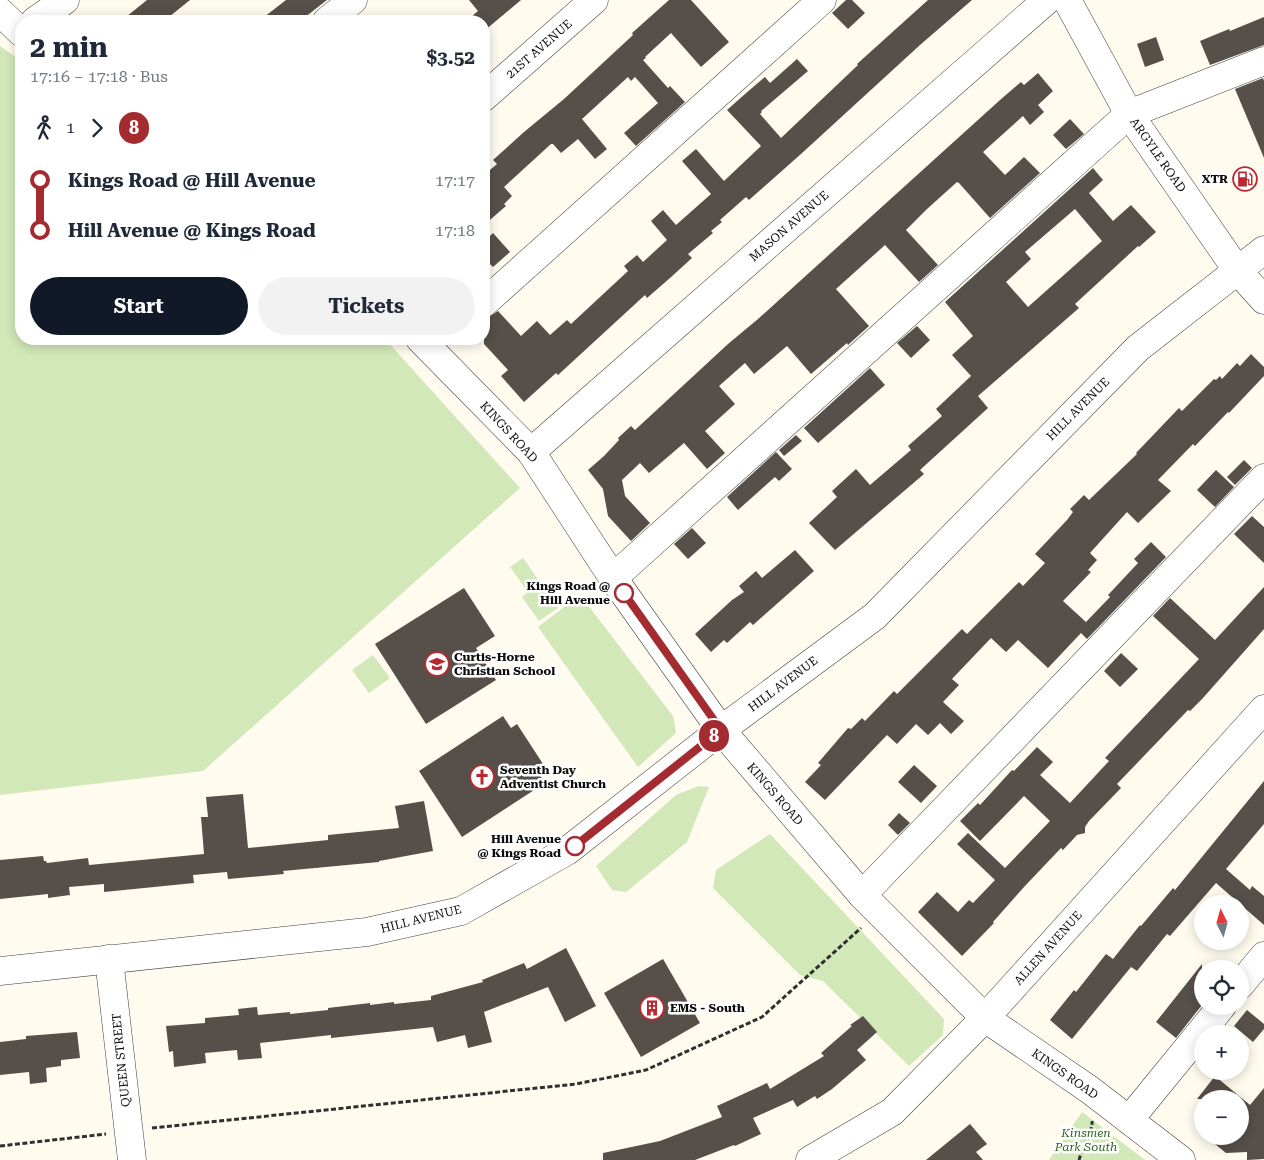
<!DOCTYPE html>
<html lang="en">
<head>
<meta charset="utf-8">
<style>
	body { margin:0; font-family:"Roboto Serif",serif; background:#f2f2f3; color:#1f2937; height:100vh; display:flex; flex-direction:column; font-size:19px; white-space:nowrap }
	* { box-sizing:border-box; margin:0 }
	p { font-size:16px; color:#747a83 }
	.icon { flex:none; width:28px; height:28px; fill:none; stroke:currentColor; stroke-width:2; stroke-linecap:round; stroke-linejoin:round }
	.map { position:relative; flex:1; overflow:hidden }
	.side { position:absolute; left:15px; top:15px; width:475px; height:330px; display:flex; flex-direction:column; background:#fff; border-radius:20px; box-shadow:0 2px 12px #0003 }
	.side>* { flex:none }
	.badge { padding:0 10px; border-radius:16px; font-size:18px; line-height:32px }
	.needle { width:32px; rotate:354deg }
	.controls { position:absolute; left:1194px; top:895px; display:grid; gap:10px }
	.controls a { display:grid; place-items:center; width:55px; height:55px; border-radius:50%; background:#fff; box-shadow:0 2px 12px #0003; font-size:25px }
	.map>.badge { position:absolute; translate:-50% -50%; box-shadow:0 0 0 2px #fff }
	.legs { display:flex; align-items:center; gap:8px; height:55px; padding:0 15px; font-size:16px }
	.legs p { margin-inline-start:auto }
	.headline { display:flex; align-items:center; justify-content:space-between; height:85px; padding:0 15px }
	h1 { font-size:28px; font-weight:700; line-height:38px }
	.cta { display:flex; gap:10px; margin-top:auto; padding:10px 15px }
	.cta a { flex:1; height:58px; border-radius:30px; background:#111827; color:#fff; font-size:20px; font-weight:700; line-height:58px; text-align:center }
	.cta a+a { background:#f2f2f3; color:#1f2937 }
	ul { padding:0 15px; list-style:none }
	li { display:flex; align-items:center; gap:18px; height:50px; font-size:19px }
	li i { display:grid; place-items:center; width:8px; height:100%; margin:0 6px; background:currentColor }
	li i::after { content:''; width:12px; height:12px; margin:-6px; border:4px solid; border-radius:50%; background:#fff }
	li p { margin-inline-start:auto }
	li:first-child i { background:linear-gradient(#0000 50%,currentColor 0) }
	li:last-child i { background:linear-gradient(currentColor 50%,#0000 0) }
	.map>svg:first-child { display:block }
	.green { fill:#d2e8b9 }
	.building { fill:#564f4a; fill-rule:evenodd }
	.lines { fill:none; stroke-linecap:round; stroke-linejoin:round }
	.minor-casing { stroke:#404040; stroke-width:29 }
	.path { stroke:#2f2f2f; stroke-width:3; stroke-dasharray:5 2.5; stroke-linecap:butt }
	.minor { stroke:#fff; stroke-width:28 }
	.line-1-casing { stroke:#fff; stroke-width:11 }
	.line-1 { stroke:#a42c31; stroke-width:8 }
	.stop-1-dot { fill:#fff; stroke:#a42c31; stroke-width:2.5 }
	.labels { text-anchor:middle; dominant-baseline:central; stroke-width:5; stroke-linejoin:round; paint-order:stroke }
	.street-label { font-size:12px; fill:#0d0d0d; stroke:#fff }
	.poi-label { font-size:12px; font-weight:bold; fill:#0d0d0d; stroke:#fff; text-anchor:start }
	.stop-label { font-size:12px; font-weight:bold; fill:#0d0d0d; stroke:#fff; text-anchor:end }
	.park-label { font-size:12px; font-style:italic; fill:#2e641f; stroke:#fff }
</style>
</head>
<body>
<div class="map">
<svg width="1264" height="1160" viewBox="0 0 1264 1160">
	<rect width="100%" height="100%" fill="#fffbee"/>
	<g class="green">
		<polygon points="0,46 21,61 21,339 385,339 520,488 203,771 0,795"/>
		<polygon points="523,558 558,608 539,621 522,597 528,592 510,567"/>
		<polygon points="580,595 673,716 676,733 638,767 538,627"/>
		<polygon points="373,655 390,678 369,693 352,670"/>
		<polygon points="699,786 709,787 687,842 626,892 612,890 596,866 676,795"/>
		<polygon points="770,834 944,1019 943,1035 909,1066 823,981 800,975 713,888 716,870"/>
		<polygon points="1082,1112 1145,1160 1049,1160"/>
	</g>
	<g class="building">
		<polygon points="147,0 190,0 164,21 121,21"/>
		<polygon points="286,0 327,0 300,21 259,21"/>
		<polygon points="469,0 521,0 484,31 484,21 466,21 478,11"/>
		<polygon points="669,0 691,0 729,42 701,67 671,33 645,57 646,58 643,60 668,88 670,86 685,102 636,146 624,133 658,103 635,77 631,81 628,77 582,119 607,149 595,159 578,139 561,153 553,144 551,144 504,187 512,196 504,204 506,206 484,225 484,175 497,164 493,160 524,132 564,99 633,35 632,33"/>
		<polygon points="846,0 852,0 865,13 848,29 832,13"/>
		<polygon points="928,0 972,0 920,45 801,154 749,200 746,197 720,220 722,222 711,231 713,233 688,254 692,258 670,278 647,298 645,295 558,375 556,373 524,402 501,376 508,370 484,344 484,320 498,311 521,336 537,321 550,335 567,320 571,324 628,271 624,266 637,255 643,262 667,240 651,221 663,210 676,225 711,194 682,161 696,149 724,181 761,146 727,110 745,94 765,77 770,83 797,59 808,71 761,111 762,112 760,114 781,138 858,65 857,64"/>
		<polygon points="1264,17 1264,45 1210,65 1200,41 1229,29 1230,31"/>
		<polygon points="1156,37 1164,60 1145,67 1137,44"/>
		<polygon points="1038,73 1053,91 1038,105 1044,112 1030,125 1023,116 983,152 1005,175 1024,157 1040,173 990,218 959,183 957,182 927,209 906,230 938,265 919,282 885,245 836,289 869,326 848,345 847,343 811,374 787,346 754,374 745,363 719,386 735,404 705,431 725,453 707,469 684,443 649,473 640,463 622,480 625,496 650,523 631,541 608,516 603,489 588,470 604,456 619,440 618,438 631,426 635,430 728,344 758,319 1000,100 1021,82 1024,85"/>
		<polygon points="1263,78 1264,81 1264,158 1235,89"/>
		<polygon points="1070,119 1084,134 1066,149 1053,135"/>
		<path d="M1093,168l10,12 -14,13 24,28 18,-16 25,27 -17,15 -1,-1 -63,58 4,4 -101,88 10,12 -68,62 4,4 -89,76 -26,-27 28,-26 -5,-6 24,-22 14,16 41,-35 -3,-4 34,-30 -6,-7 35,-33 -19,-21 21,-19 -28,-34zM1075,209l27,32 -74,66 -22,-25 25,-23 -6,-7z"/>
		<polygon points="493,233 510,252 493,267 484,258 484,242"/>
		<polygon points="917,326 930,340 911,358 897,343"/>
		<polygon points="1251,354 1264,367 1264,376 1229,413 1228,412 1195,446 1193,444 1158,480 1171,491 1138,523 1127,512 1090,553 1097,560 1088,570 1091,572 1063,601 1086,622 1110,597 1108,595 1138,563 1134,559 1151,542 1166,557 1087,639 1081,633 1048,668 1018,640 1006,652 991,638 952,679 959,685 943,702 964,721 951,734 940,723 928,735 916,724 897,744 887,735 825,800 805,782 821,765 818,763 848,728 851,729 862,718 865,721 894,691 897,694 962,629 967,634 1019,582 1023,586 1045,563 1035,554 1067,520 1073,512 1070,509 1084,495 1089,500 1137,454 1136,453 1179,408 1182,411 1214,379 1216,380 1220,376 1222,379 1237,363 1240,366"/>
		<polygon points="870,368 885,385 818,443 804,428"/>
		<polygon points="796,435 802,441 784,456 779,450"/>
		<polygon points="776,452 792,469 779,481 775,477 738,510 727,497"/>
		<polygon points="1244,460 1252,468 1235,485 1227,477"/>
		<polygon points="1216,470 1234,487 1215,507 1197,490"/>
		<polygon points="1252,516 1264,527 1264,563 1234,534"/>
		<polygon points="692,528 706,543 688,559 674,544"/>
		<polygon points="795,550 814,571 753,625 750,622 727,643 724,640 711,652 695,634 732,600 744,592 739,586 756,571 762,578"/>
		<polygon points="1264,587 1264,629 1203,698 1190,711 1188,710 1117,784 1121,788 1089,821 1085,827 1085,833 1077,835 1063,850 1061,848 1024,887 993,922 994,923 962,956 918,912 937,892 958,912 969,900 973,903 995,880 957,844 968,833 1005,868 1050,821 1024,796 980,841 960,821 978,803 980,805 1012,770 1014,771 1037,747 1053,762 1040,775 1070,803 1109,761 1105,758 1199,659 1153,616 1170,598 1215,640"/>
		<polygon points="464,588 495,636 476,648 496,680 426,724 375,644"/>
		<polygon points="1121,653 1138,669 1120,687 1104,671"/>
		<polygon points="503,716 511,728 517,724 545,767 538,772 545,783 462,837 419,771"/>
		<polygon points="914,765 937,786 921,803 898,782"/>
		<polygon points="1264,781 1264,824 1226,869 1250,890 1252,886 1264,896 1264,925 1216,883 1170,936 1167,934 1137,971 1131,967 1072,1039 1050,1020 1074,990 1076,992 1106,954 1113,959 1140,925 1141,926 1173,888 1175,890"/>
		<polygon points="243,794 248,848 328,840 328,835 399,828 395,806 424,801 433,851 379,861 379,862 283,871 284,874 228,879 227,872 193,875 194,883 104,892 104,884 69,887 70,895 48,898 48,894 0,899 0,860 43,856 44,861 46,861 47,863 88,858 89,865 204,854 201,817 208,817 206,797"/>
		<polygon points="899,813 910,823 898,835 888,825"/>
		<polygon points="566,948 596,1006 565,1022 548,987 484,1012 492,1042 468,1048 465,1035 437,1042 433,1027 331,1038 331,1035 260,1043 262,1058 238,1060 237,1050 205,1053 206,1063 174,1067 173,1051 169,1052 166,1026 205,1023 205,1018 239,1015 238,1009 257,1007 258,1015 290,1012 290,1014 328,1010 328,1008 370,1003 370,1005 394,1002 394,1004 431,1000 431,996 483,982 482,980 524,963 527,969"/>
		<polygon points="663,959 700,1023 641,1057 604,993"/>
		<polygon points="1202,964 1202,1005 1176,1038 1156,1022"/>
		<polygon points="1247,1010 1264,1024 1264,1029 1253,1042 1234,1026"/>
		<polygon points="863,1016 877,1032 857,1050 866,1060 832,1089 817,1099 815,1096 797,1107 793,1100 753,1118 761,1134 735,1146 734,1145 695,1160 603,1160 603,1153 660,1141 722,1117 717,1106 767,1083 770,1089 824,1056 821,1053 852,1026 850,1025"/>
		<polygon points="77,1032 80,1058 61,1060 61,1066 46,1068 47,1082 30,1084 29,1072 0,1075 0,1042 26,1039 26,1036"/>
		<polygon points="1215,1076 1250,1105 1264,1088 1264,1159 1247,1160 1247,1152 1226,1153 1205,1136 1240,1136 1240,1099 1197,1099"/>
		<polygon points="970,1124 987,1144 976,1152 983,1160 926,1160"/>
	</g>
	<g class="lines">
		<g class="minor-casing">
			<g id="minor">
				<polyline points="1067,0 1129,114 1237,270 1264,300"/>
				<polyline points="0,12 21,32"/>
				<polyline points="35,21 65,0"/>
				<polyline points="327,21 353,0"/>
				<polyline points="484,97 594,0"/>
				<polyline points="484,303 822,0"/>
				<polyline points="420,339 531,452 613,578 721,730 862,895 985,1018 1090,1090 1181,1160"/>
				<polyline points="531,452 1047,0"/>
				<polyline points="613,578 1129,114 1264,61"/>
				<polyline points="862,895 1264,478"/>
				<polyline points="109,959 132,1160"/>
				<polyline points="0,971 367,932 461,911 567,851 721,730 875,616 1138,348 1264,250"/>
				<polyline points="1240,985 1264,956"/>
				<polyline points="1129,1120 1222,1006"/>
				<polyline points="810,1160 892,1112 985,1018 1264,709"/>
			</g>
		</g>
		<g class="path">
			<polyline points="152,1128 576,1084 646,1070 762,1017 861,928"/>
			<polyline points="0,1146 106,1134"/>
			<path d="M1079,1160c3,-11 14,-30 13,-39"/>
		</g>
		<use href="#minor" class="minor"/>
	</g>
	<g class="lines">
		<g class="line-1-casing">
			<polyline id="line-1" points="575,846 721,730 624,593"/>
		</g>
		<use href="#line-1" class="line-1"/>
	</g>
	<defs>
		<g id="fuel-ring" transform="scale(1.25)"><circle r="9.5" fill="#fff" stroke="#ba2930" stroke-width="1.5"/><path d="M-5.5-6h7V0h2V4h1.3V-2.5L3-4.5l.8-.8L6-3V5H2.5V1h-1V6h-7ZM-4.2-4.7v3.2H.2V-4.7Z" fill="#ba2930"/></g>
		<g id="school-ring" transform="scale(1.25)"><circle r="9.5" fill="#fff" stroke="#ba2930" stroke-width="1.5"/><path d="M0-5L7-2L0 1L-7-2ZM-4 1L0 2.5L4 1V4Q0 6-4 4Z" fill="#ba2930"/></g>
		<g id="church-ring" transform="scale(1.25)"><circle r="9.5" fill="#fff" stroke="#ba2930" stroke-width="1.5"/><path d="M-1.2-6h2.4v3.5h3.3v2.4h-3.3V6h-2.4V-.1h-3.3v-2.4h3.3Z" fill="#ba2930"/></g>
		<g id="building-ring" transform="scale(1.25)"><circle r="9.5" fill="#fff" stroke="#ba2930" stroke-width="1.5"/><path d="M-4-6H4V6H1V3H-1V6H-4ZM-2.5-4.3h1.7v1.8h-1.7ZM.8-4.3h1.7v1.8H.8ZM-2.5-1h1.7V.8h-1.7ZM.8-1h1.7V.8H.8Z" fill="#ba2930"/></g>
	</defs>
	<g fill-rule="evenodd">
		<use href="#fuel-ring" x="1245" y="179"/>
		<use href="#school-ring" x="437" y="664"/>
		<use href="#church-ring" x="482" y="777"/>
		<use href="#building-ring" x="652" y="1008"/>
	</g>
	<g class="stop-1-dot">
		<circle cx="624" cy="593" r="9"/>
		<circle cx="575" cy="846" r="9"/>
	</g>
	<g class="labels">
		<g class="street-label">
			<text transform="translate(539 49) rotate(-41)">21ST AVENUE</text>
			<text transform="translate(1158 155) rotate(55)">ARGYLE ROAD</text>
			<text transform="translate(789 226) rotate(-41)">MASON AVENUE</text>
			<text transform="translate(1078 409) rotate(-45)">HILL AVENUE</text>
			<text transform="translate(509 432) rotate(47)">KINGS ROAD</text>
			<text transform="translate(783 684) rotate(-37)">HILL AVENUE</text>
			<text transform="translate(775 794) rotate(49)">KINGS ROAD</text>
			<text transform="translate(421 919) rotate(-14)">HILL AVENUE</text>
			<text transform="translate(1048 948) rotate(-48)">ALLEN AVENUE</text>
			<text transform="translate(121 1060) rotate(-96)">QUEEN STREET</text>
			<text transform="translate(1065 1074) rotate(35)">KINGS ROAD</text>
		</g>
		<g class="poi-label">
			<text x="1228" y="179" text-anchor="end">XTR</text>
			<text x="454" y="657">Curtis-Horne<tspan x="454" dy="14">Christian School</tspan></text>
			<text x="500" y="770">Seventh Day<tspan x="500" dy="14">Adventist Church</tspan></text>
			<text x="670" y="1008">EMS - South</text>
		</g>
		<g class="stop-label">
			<text x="610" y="586">Kings Road @<tspan x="610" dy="14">Hill Avenue</tspan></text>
			<text x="561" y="839">Hill Avenue<tspan x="561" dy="14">@ Kings Road</tspan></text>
		</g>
		<g class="park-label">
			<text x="1086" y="1133">Kinsmen<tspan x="1086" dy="14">Park South</tspan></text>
		</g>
	</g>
</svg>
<div class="controls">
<a><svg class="needle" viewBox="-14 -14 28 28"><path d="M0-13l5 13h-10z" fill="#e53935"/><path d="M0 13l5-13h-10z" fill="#747a83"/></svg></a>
<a><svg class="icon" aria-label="locate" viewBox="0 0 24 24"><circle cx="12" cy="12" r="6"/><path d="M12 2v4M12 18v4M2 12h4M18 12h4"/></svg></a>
<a>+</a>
<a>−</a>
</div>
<b class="badge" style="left:714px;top:736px;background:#a42c31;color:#fff">8</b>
<section class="side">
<div class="headline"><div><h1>2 min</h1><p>17:16 – 17:18 · Bus</p></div><b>$3.52</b></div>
<div class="legs"><svg class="icon" aria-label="walk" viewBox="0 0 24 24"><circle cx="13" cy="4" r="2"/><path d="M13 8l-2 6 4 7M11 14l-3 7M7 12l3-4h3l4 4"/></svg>1<svg class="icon" aria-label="forward" viewBox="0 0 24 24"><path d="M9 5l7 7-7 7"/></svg><b class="badge" style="background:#a42c31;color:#fff">8</b></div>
<ul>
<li><i style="color:#a42c31"></i><b>Kings Road @ Hill Avenue</b><p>17:17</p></li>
<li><i style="color:#a42c31"></i><b>Hill Avenue @ Kings Road</b><p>17:18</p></li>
</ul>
<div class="cta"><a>Start</a><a>Tickets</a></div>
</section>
</div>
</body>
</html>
